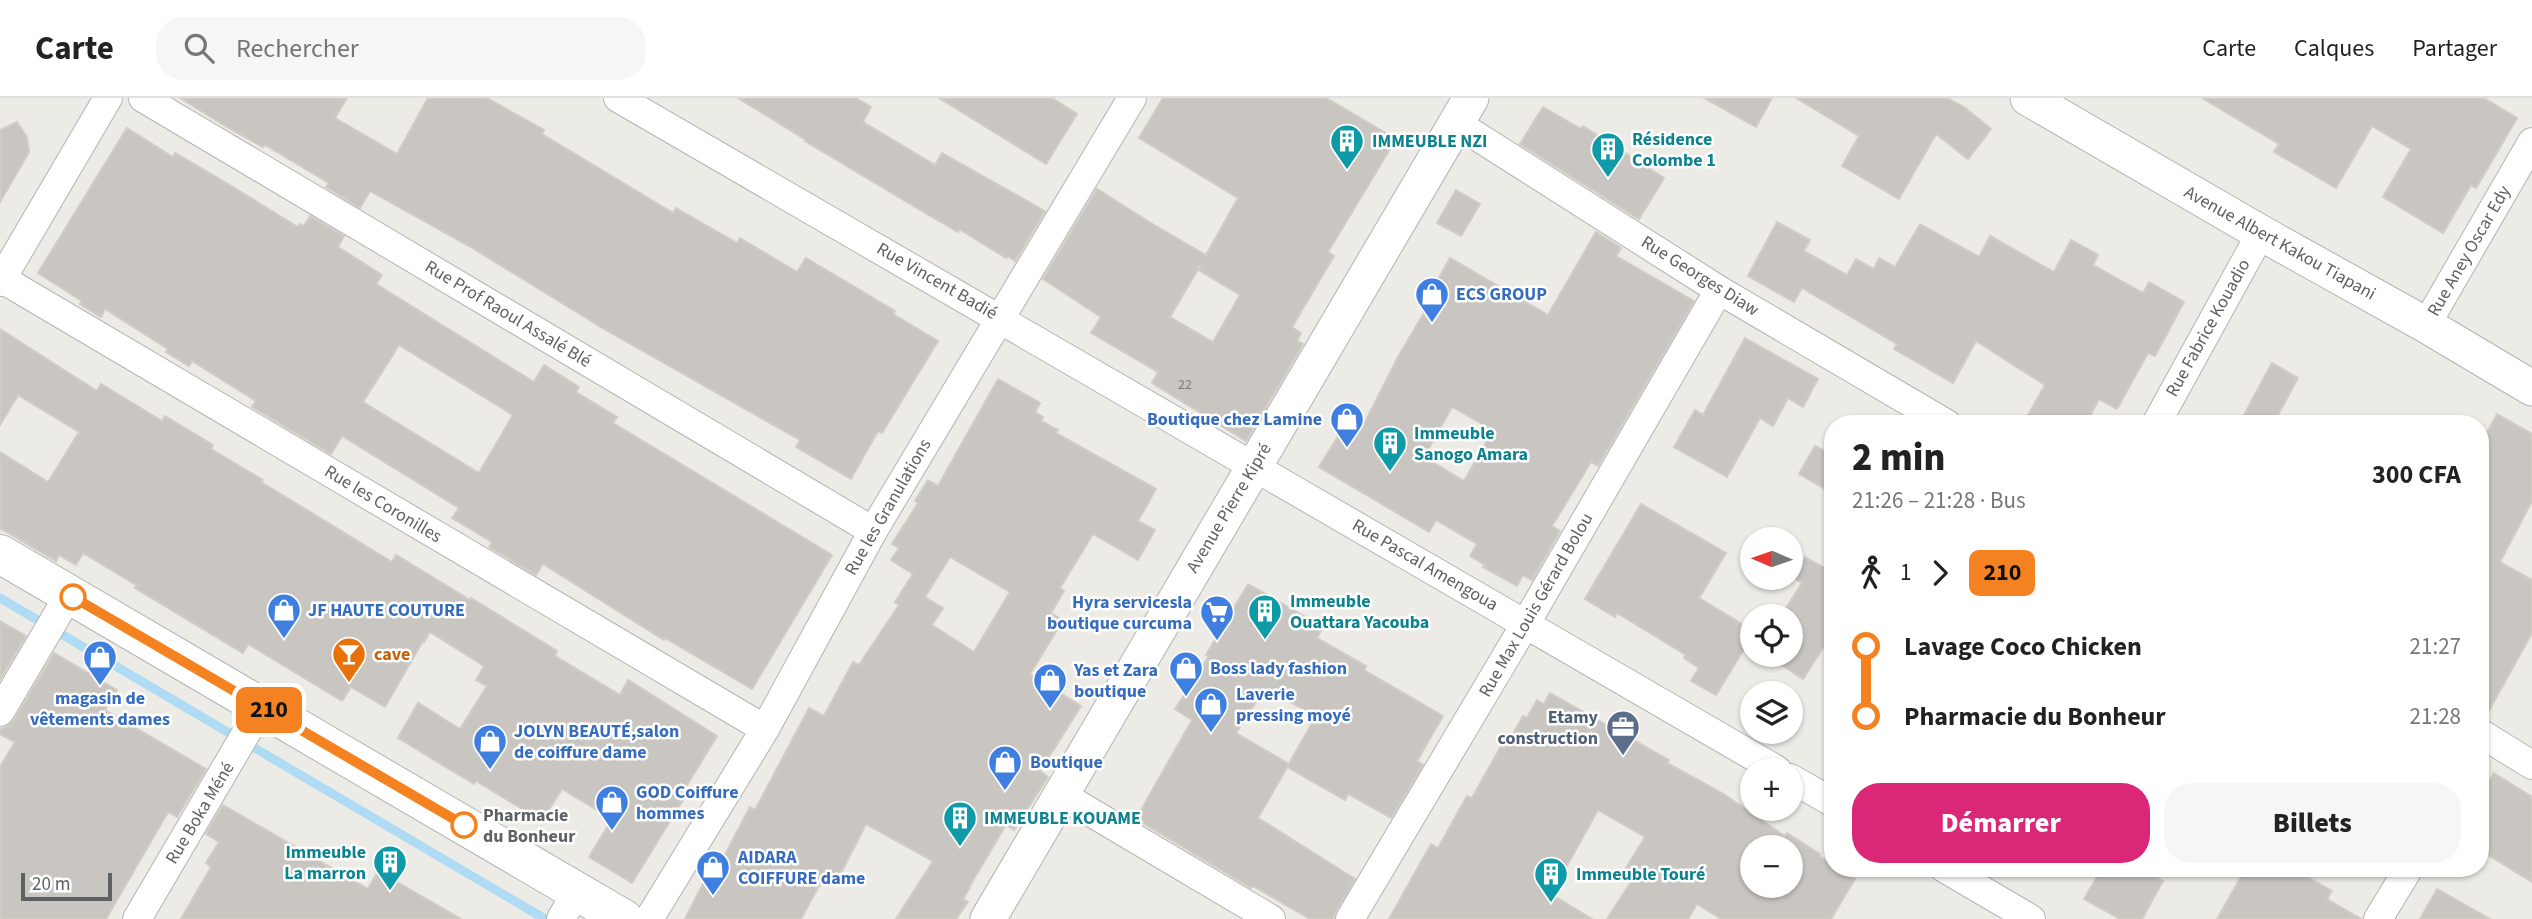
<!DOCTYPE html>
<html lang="fr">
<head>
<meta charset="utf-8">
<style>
	body { margin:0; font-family:"Source Sans 3",sans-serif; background:#f6f6f6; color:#222; height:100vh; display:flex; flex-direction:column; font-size:26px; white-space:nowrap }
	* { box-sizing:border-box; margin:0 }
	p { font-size:23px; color:#767676 }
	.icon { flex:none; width:38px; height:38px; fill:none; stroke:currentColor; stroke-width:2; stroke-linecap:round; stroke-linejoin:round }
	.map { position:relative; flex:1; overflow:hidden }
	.sheet { position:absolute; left:1824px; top:317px; width:665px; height:462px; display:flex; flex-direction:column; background:#fff; border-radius:28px; box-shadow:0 2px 5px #0004 }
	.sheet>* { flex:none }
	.badge { padding:0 14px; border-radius:10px; font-size:24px; line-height:46px }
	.needle { width:46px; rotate:272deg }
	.buttons { position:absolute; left:1740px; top:429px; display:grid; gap:14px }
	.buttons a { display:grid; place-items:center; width:63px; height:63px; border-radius:50%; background:#fff; box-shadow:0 2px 5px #0004; font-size:35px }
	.scale { position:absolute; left:21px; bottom:18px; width:91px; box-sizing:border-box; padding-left:7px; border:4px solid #5d6164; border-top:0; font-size:19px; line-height:24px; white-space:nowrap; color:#5d6164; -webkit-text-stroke:5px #fff; paint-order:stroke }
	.map>.badge { position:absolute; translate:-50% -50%; box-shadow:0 0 0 4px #fff }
	.legs { display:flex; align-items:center; gap:10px; height:77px; padding:0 28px; font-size:23px }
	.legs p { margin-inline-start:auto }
	.headline { display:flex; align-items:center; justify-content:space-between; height:119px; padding:0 28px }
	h1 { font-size:38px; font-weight:800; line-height:52px }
	.action { display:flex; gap:14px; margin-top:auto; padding:14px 28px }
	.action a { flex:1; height:80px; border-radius:28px; background:#db2777; color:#fff; font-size:28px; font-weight:800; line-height:80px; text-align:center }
	.action a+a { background:#f6f6f6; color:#222 }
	ul { padding:0 28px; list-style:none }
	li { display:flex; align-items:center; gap:24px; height:70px; font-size:26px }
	li i { display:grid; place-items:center; width:10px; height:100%; margin:0 9px; background:currentColor }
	li i::after { content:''; width:18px; height:18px; margin:-9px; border:5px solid; border-radius:50%; background:#fff }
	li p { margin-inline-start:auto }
	li:first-child i { background:linear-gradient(#0000 50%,currentColor 0) }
	li:last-child i { background:linear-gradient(currentColor 50%,#0000 0) }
	header { display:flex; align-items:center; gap:42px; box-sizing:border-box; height:98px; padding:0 35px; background:#fff; border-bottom:2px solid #e0e0e0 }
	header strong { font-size:33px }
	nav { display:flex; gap:38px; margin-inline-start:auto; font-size:24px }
	.search { width:490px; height:63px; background:#f6f6f6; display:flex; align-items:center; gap:18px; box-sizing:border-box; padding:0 24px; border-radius:28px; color:#767676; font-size:26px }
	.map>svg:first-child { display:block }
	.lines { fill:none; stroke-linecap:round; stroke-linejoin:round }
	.stream { stroke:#afdcf4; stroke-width:9 }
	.building { fill:#c9c6c2; stroke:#d1ccc5; stroke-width:2; fill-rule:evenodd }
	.minor-casing { stroke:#b1b3b6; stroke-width:30 }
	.tertiary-casing { stroke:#b1b3b6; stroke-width:37 }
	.secondary-casing { stroke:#b0b3b6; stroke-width:40 }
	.minor { stroke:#fff; stroke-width:28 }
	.tertiary { stroke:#fff; stroke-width:35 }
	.secondary { stroke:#fff; stroke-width:38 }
	.line-1-casing { stroke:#fff; stroke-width:16 }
	.line-1 { stroke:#f58220; stroke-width:10 }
	.stop-1-dot { fill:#fff; stroke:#f58220; stroke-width:3.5 }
	.labels { text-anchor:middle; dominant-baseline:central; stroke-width:5; stroke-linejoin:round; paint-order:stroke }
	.number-label { font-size:14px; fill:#787a7c }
	.culture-label { font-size:18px; font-weight:bold; fill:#0d838f; stroke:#fff; text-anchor:start }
	.street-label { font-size:18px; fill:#5d6164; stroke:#fff }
	.shop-label { font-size:18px; font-weight:bold; fill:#366cbe; stroke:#fff; text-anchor:start }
	.food-label { font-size:18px; font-weight:bold; fill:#c56008; stroke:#fff; text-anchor:start }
	.service-label { font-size:18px; font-weight:bold; fill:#4e5e75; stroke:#fff; text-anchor:end }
	.stop-label { font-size:18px; font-weight:bold; fill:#5d6164; stroke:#fff; text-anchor:start }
</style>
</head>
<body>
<header>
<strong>Carte</strong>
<div class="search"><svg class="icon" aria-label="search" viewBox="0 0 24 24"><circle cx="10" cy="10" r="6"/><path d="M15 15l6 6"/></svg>Rechercher</div>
<nav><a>Carte</a><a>Calques</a><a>Partager</a></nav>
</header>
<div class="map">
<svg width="2532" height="821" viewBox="0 0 2532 821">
	<rect width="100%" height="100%" fill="#edebe6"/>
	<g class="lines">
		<polyline class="stream" points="0,500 545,821"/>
	</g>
	<g class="building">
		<polygon points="180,0 347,0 335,20 397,56 428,0 487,0 544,32 542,36 673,115 676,110 737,145 740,140 797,174 806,160 895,213 893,216 938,243 882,335 878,333 851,381 796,349 800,342 604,231 474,151 370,93 360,110 326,89 329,85 265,47 263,49 230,31"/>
		<polygon points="738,0 856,0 871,9 863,24 935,67 942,55 1045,113 1015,163 1008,158 1006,160 959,131 958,134 932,119 805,43 806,42"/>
		<polygon points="939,0 1052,0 1077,16 1046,66"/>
		<path d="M1163,0h163l70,41 -68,113 6,4 -42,71 9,6 -4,8 6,3 -57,97 -94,-58 6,-11 -67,-39 10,-16 -58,-38 54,-90 57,36 52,30 32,-57 -99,-60zM1201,166l-4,5 43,26 -27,47 -43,-25z"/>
		<polygon points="1704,0 1772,0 1756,29"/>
		<polygon points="1796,0 1947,0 1964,9 1991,31 1968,61 1936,36 1899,101 1842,68 1859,38"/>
		<polygon points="2202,0 2484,0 2517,20 2476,90 2471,87 2443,135 2383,99 2411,51 2372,28 2336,90 2274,54 2279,46"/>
		<polygon points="1543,9 1581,31 1583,28 1664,80 1639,121 1520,46"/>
		<polygon points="17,24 27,39 29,54 0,104 0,32"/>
		<path d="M127,30l46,29 2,-4 43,25 80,49 2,-3 4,2 6,-10 34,20 -6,11 44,28 -6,9 158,98 10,-17 35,22 -3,5 41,25 -4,6 219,132 -80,134 -87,-51 -1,2 -121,-76 -7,11 -47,-28 3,-5 -40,-24 7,-10 -117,-72 -11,18 -79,-47 4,-6 -64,-40 -3,5 -23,-14 2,-3 -63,-40 -4,8 -21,-13 2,-3 -44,-28zM399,247l114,70 -34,58 -116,-71z"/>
		<polygon points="1456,92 1480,106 1461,138 1437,125"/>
		<polygon points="1777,124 1810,142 1804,153 1847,177 1856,161 1874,171 1879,160 1895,169 1920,126 1979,159 1990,138 2054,174 2071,142 2098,157 2093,167 2143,195 2149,184 2184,204 2155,258 2148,255 2117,311 2099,301 2086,326 2023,326 2045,287 1976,243 1953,285 1894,251 1897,246 1802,190 1794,204 1748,178"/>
		<path d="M1596,134l25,16 -5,8 78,45 -96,165 -7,-4 -39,64 8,5 -28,49 -9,-5 -6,11 -34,-19 2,-2 -15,-9 7,-12 -41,-24 -7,12 -110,-65 33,-53 13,8 33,-65 33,-56 -4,-2 23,-41 98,57zM1452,309l41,23 -29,51 -40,-24z"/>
		<polygon points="0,231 97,293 101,286 162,323 165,318 213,347 211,351 263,382 261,384 392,464 396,457 470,502 471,500 557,553 555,558 620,597 628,582 717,638 684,692 688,694 632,785 589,759 612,721 562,691 542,723 476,683 474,686 398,640 418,605 460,631 487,588 476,582 484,568 430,534 424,544 423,543 385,609 351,589 342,603 248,546 243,555 135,490 136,487 83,455 76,467 59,457 56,463 0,430 0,354 48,384 79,334 18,297 0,327"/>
		<polygon points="1745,240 1818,281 1803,309 1788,300 1773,328 1760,320 1727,379 1674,349 1695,312 1703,317"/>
		<polygon points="2272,265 2298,280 2273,326 2239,326"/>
		<path d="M998,281l42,24 -5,9 8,5 -2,4 17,9 -2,3 100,56 -18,32 17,9 -17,30 -45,-26 -33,54 4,3 -13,22 12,7 -33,54 51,32 -41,65 8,6 -34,53 -8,-5 -37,62 1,1 -7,11 5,3 -12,17h-60l37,-58 -67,-37 -27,53 -12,-6 -26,48h-116l21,-41 5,3 39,-74 5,3 54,-102 15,8 29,-54 6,3 40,-60 -4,-3 18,-28 -22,-14 8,-12 -7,-4 26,-41 -3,-2 13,-21 10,6zM950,459l60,35 -36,60 -42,-27 11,-17 -18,-11z"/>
		<polygon points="2497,316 2532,336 2532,403 2500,464 2532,482 2532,535 2485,620 2480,618 2480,347"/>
		<polygon points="1815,348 1832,357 1832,395 1799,376"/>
		<polygon points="1641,406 1726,455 1699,500 1752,532 1752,538 1716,597 1691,583 1699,570 1684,560 1686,557 1617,515 1615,519 1585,501"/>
		<polygon points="1805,459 1832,474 1832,536 1803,581 1765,556 1790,556 1790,518 1781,518 1802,485 1794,480"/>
		<polygon points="1248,486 1323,529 1317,540 1366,568 1364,572 1443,618 1417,663 1423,667 1391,720 1348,696 1345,702 1287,669 1316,618 1265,590 1236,635 1289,666 1258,720 1355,781 1336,813 1333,821 1310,821 1253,788 1251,790 1136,721 1192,622 1175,611 1209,558 1206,557"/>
		<polygon points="0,523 26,538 0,581"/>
		<polygon points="54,555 117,592 105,612 206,671 177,719 168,714 106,821 0,821 0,669 15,644 0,636 0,631 9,628 14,622"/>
		<path d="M1550,595l119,67 -2,3 55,30 63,43 2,-3 33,21 -1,2 13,9v3h6l17,11 -24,40h-110l-24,-15 -9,15h-81l29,-45 -10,-6 19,-31 -47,-27 -47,84 41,25h-203l42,-75 7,4 29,-52 5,2 29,-52 4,2 18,-32 4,2 10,-18 7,4zM1752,749h38v39h-38z"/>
		<polygon points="2494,675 2532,699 2532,784 2480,752 2480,698"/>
		<polygon points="223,707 368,791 378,773 461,821 181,821 211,769 206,765 219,744 206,736"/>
		<polygon points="2102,770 2138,770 2163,783 2142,821 2120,821 2084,801"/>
		<polygon points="2246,770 2291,770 2332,793 2327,801 2361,821 2217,821"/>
		<polygon points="2437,791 2490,821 2420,821"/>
	</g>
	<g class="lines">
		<g class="minor-casing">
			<g id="minor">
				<polyline points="143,0 873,433"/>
				<polyline points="618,0 1777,672"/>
				<polyline points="1456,25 1719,192 1947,326"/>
				<polyline points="2,181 765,631"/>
				<polyline points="0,184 108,0"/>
				<polyline points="2426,227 2532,44"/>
				<polyline points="2156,326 2261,135"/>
				<polyline points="0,614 69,497"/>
				<polyline points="2480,635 2532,667"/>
				<polyline points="1790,680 1832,704"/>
				<polyline points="1060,696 1271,821"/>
				<polyline points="1944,770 2031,821"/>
				<polyline points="137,821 262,608"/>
				<polyline points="561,821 577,793"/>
				<polyline points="649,821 765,631 873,433 1132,0"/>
				<polyline points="1350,821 1526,525 1719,192"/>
				<polyline points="2378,821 2409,770"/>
			</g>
		</g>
		<g class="tertiary-casing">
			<g id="tertiary">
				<polyline points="2028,0 2261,135 2426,227 2532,290"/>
				<polyline points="988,821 1471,0"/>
			</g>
		</g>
		<g class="secondary-casing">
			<polyline id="secondary" points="0,456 624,821"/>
		</g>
		<use href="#minor" class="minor"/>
		<use href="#tertiary" class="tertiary"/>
		<use href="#secondary" class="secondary"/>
	</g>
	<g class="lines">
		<g class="line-1-casing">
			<polyline id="line-1" points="73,499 464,727"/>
		</g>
		<use href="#line-1" class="line-1"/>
	</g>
	<defs>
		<g id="building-pin" transform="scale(1.75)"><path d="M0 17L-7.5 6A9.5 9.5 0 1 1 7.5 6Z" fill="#0f9aa8" stroke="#fff"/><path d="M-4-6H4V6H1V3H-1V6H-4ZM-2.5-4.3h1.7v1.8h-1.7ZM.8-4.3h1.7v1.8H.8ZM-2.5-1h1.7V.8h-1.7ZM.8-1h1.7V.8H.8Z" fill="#fff"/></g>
		<g id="shop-pin" transform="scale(1.75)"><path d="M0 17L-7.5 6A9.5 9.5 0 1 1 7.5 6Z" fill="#3f7fe0" stroke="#fff"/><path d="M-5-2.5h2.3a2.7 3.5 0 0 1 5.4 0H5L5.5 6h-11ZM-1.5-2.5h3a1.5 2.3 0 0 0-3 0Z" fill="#fff"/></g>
		<g id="supermarket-pin" transform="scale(1.75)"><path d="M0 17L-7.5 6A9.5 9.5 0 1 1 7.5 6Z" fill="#3f7fe0" stroke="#fff"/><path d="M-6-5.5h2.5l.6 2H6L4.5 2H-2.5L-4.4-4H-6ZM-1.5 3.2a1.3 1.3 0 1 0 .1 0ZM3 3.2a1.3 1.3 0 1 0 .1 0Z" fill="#fff"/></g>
		<g id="bar-pin" transform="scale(1.75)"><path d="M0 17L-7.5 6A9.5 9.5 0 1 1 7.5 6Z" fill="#e8710a" stroke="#fff"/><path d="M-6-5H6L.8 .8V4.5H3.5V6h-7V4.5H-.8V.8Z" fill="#fff"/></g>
		<g id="office-pin" transform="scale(1.75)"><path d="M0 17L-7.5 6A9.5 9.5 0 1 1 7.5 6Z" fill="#5c6f8a" stroke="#fff"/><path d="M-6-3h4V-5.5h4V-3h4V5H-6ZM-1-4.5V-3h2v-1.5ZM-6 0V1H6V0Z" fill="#fff"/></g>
	</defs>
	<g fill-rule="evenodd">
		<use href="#building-pin" x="1347" y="43"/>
		<use href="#building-pin" x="1608" y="51"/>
		<use href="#shop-pin" x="1432" y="196"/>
		<use href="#shop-pin" x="1347" y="321"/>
		<use href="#building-pin" x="1390" y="345"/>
		<use href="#shop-pin" x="284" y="512"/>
		<use href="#building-pin" x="1265" y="513"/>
		<use href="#supermarket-pin" x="1217" y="514"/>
		<use href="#bar-pin" x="349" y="556"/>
		<use href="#shop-pin" x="100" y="559"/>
		<use href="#shop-pin" x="1186" y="570"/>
		<use href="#shop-pin" x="1050" y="582"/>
		<use href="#shop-pin" x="1211" y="606"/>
		<use href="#office-pin" x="1623" y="629"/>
		<use href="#shop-pin" x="490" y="643"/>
		<use href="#shop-pin" x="1005" y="664"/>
		<use href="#shop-pin" x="612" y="704"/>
		<use href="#building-pin" x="960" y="720"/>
		<use href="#building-pin" x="390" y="764"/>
		<use href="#shop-pin" x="713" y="769"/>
		<use href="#building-pin" x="1551" y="776"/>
	</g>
	<g class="stop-1-dot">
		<circle cx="73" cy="499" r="12"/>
		<circle cx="464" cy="727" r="12"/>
	</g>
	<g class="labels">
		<g class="number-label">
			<text x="1185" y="287">22</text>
		</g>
		<g class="culture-label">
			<text x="1632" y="41">Résidence<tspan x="1632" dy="21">Colombe 1</tspan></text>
			<text x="1372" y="43">IMMEUBLE NZI</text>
			<text x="1414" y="335">Immeuble<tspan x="1414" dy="21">Sanogo Amara</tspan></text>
			<text x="1290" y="503">Immeuble<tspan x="1290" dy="21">Ouattara Yacouba</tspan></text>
			<text x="984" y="720">IMMEUBLE KOUAME</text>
			<text x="366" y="754" text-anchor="end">Immeuble<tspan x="366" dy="21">La marron</tspan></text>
			<text x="1576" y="776">Immeuble Touré</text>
		</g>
		<g class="street-label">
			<text transform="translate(2280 145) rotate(29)">Avenue Albert Kakou Tiapani</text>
			<text transform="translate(2469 153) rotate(-60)">Rue Aney Oscar Edy</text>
			<text transform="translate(1700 178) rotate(32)">Rue Georges Diaw</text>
			<text transform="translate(937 183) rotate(30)">Rue Vincent Badié</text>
			<text transform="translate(508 216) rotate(31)">Rue Prof Raoul Assalé Blé</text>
			<text transform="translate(2208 230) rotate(-61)">Rue Fabrice Kouadio</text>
			<text transform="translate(383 406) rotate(31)">Rue les Coronilles</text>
			<text transform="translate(888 409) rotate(-60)">Rue les Granulations</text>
			<text transform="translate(1229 410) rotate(-59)">Avenue Pierre Kipré</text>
			<text transform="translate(1425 467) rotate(30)">Rue Pascal Amengoua</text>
			<text transform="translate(1536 507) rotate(-60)">Rue Max Louis Gérard Bolou</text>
			<text transform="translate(200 715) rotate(-59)">Rue Boka Méné</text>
		</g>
		<g class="shop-label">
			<text x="1456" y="196">ECS GROUP</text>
			<text x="1322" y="321" text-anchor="end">Boutique chez Lamine</text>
			<text x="1192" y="504" text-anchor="end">Hyra servicesla<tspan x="1192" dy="21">boutique curcuma</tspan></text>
			<text x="308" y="512">JF HAUTE COUTURE</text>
			<text x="1210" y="570">Boss lady fashion</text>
			<text x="1074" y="572">Yas et Zara<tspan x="1074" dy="21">boutique</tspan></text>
			<text x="1236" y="596">Laverie<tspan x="1236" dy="21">pressing moyé</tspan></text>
			<text x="100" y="600" text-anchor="middle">magasin de<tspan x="100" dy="21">vêtements dames</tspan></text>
			<text x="514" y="633">JOLYN BEAUTÉ,salon<tspan x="514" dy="21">de coiffure dame</tspan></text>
			<text x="1030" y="664">Boutique</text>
			<text x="636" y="694">GOD Coiffure<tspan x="636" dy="21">hommes</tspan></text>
			<text x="738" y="759">AIDARA<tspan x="738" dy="21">COIFFURE dame</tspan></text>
		</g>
		<g class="food-label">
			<text x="374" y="556">cave</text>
		</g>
		<g class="service-label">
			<text x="1598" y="619">Etamy<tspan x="1598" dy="21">construction</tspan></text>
		</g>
		<g class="stop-label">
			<text x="483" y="717">Pharmacie<tspan x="483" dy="21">du Bonheur</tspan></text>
		</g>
	</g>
</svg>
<div class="buttons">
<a><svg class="needle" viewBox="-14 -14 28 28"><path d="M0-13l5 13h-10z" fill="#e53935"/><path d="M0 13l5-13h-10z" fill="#767676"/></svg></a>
<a><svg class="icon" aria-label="locate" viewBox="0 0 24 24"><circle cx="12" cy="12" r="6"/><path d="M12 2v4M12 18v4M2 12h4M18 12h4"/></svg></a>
<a><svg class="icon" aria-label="layers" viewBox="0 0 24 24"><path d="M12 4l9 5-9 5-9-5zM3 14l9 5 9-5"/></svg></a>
<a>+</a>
<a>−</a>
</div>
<div class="scale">20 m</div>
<b class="badge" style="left:269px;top:612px;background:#f58220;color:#111">210</b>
<section class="sheet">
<div class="headline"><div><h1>2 min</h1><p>21:26 – 21:28 · Bus</p></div><b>300 CFA</b></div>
<div class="legs"><svg class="icon" aria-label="walk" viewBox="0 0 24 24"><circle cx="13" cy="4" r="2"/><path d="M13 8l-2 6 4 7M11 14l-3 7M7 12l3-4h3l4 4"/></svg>1<svg class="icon" aria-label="forward" viewBox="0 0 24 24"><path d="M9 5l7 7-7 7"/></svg><b class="badge" style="background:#f58220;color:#111">210</b></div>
<ul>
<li><i style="color:#f58220"></i><b>Lavage Coco Chicken</b><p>21:27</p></li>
<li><i style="color:#f58220"></i><b>Pharmacie du Bonheur</b><p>21:28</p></li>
</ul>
<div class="action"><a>Démarrer</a><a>Billets</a></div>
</section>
</div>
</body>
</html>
